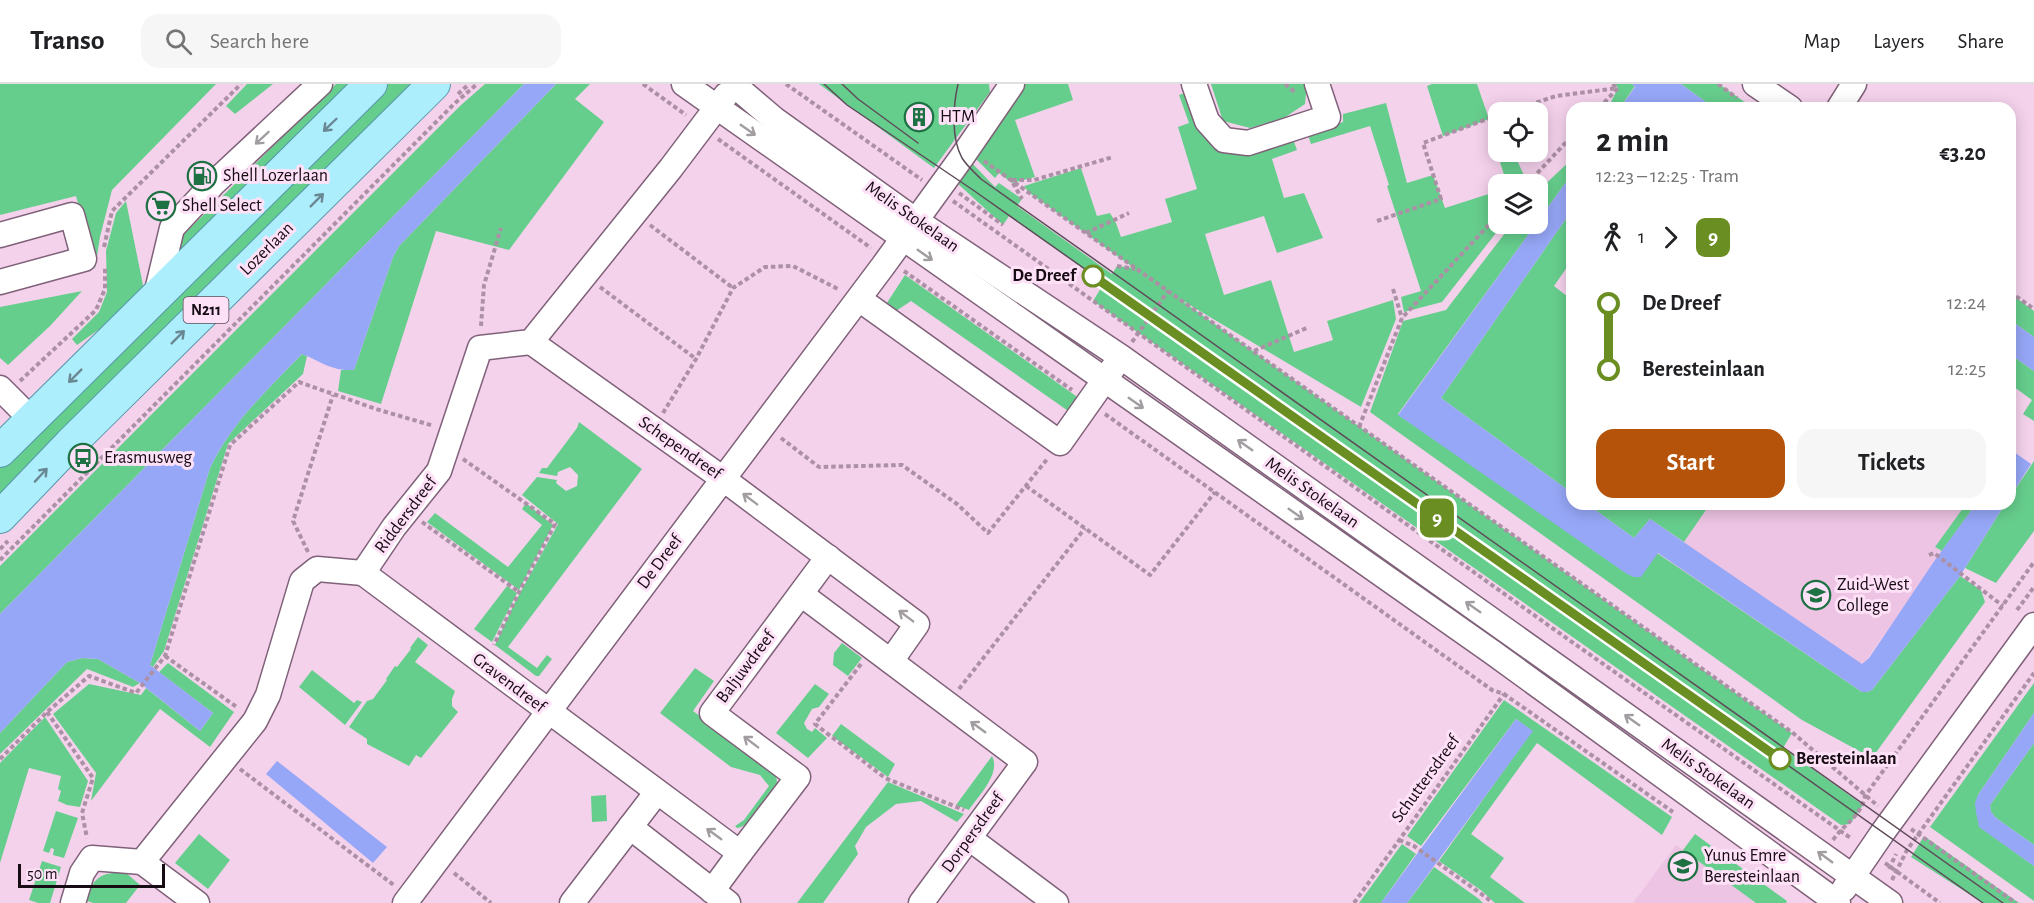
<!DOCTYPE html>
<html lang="en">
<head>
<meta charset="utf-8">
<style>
	body { margin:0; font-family:"Alegreya Sans",sans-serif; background:#f6f6f6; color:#202124; height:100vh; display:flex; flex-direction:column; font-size:22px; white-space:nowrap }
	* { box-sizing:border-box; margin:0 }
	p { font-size:20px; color:#757577 }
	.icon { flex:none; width:33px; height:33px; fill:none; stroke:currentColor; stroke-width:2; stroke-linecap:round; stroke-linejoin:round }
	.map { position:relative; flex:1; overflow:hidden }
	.details { position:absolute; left:1566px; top:18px; width:450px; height:408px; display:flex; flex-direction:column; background:#fff; border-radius:18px; box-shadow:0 3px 15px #0003 }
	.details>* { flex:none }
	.badge { padding:0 12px; border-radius:9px; font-size:21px; line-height:39px }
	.controls { position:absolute; left:1488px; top:18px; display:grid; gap:12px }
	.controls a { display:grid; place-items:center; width:60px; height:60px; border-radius:12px; background:#fff; box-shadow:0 3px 15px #0003; font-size:30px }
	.scale { position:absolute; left:18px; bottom:15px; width:147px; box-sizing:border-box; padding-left:6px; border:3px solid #170b14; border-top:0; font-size:16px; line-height:21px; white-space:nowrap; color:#170b14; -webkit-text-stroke:4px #fee1f7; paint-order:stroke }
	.map>.badge { position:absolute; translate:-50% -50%; box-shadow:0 0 0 3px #fff }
	.legs { display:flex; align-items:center; gap:9px; height:66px; padding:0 30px; font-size:20px }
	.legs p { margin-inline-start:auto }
	.head { display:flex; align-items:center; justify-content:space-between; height:102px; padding:0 30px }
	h1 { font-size:33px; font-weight:700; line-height:45px }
	.button { display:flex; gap:12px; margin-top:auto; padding:12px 30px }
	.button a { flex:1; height:69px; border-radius:18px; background:#b45309; color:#fff; font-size:24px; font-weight:700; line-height:69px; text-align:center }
	.button a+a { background:#f6f6f6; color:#202124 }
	ul { padding:0 30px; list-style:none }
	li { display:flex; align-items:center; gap:21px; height:66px; font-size:22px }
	li i { display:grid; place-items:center; width:9px; height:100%; margin:0 8px; background:currentColor }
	li i::after { content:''; width:15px; height:15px; margin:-8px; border:4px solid; border-radius:50%; background:#fff }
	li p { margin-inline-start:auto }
	li:first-child i { background:linear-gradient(#0000 50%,currentColor 0) }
	li:last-child i { background:linear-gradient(currentColor 50%,#0000 0) }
	header { display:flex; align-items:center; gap:36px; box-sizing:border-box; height:84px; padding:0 30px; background:#fff; border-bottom:2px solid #e0e0e0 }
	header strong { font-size:28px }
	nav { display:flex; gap:33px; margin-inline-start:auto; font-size:21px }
	.search { width:420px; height:54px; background:#f6f6f6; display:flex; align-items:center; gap:15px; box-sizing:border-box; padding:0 21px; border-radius:18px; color:#757577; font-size:22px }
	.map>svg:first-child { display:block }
	.built { fill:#edc4e3 }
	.green { fill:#66ce8d }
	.water { fill:#97a7f7 }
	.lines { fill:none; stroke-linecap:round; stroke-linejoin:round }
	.minor-casing { stroke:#7f6179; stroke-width:27 }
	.major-casing { stroke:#5597aa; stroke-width:34 }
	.path { stroke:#ac90a5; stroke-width:4; stroke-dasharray:4.5 3; stroke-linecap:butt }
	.minor { stroke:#fff; stroke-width:24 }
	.major { stroke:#adeefd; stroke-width:32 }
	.tram { stroke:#5e4b59; stroke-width:1.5 }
	.oneway { stroke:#6a8894 }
	.oneway2 { stroke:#a29da1 }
	.line-1-casing { stroke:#fff; stroke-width:14 }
	.line-1 { stroke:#6b8e23; stroke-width:9 }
	.stop-1-dot { fill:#fff; stroke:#6b8e23; stroke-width:3 }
	.labels { text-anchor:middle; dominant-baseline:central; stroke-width:6; stroke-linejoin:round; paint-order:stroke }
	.shield { fill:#fee1f7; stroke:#5c4b58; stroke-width:1.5 }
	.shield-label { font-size:16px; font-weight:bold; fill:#170b14 }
	.poi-label { font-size:18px; fill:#170b14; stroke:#fee1f7; text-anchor:start }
	.street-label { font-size:18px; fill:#170b14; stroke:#fee1f7 }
	.stop-label { font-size:18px; font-weight:bold; fill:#170b14; stroke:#fee1f7; text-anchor:end }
</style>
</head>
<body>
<header>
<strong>Transo</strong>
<div class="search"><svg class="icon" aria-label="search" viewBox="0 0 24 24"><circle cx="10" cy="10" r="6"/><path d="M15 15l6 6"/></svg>Search here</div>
<nav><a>Map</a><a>Layers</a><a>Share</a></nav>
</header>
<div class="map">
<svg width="2034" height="819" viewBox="0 0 2034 819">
	<rect width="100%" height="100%" fill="#f5d2ec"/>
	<g class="built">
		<polygon points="1710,420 1976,420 1850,599 1670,478"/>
		<polygon points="1676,761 1756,819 1633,819"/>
	</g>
	<g class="green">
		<polygon points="0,0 216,0 112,106 100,153 95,185 76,112 0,131"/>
		<polygon points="247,0 273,0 235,30 226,22"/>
		<polygon points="336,0 355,0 181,173 181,153"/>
		<polygon points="384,0 417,0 0,418 0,380"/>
		<polygon points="485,0 524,0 0,530 0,482 461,21"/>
		<polygon points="556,0 590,0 575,15 604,38 509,166 436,147 381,320 338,307 341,286 354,286 393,173 399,162"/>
		<polygon points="819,0 989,0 990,8 934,84"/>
		<polygon points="1021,0 1068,0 1073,16 1015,36 1035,93 1012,99 999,89 995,94 971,70"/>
		<polygon points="1211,0 1307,0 1305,20 1284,34 1250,44 1223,37"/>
		<polygon points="1432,0 1477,0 1489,35 1443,52 1427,2"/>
		<polygon points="1614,0 1632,0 1635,2 1620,24 1608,24 1618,4"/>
		<polygon points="1681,0 1719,0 1753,24 1714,24"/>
		<polygon points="1190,7 1214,62 1242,71 1293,55 1297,66 1272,75 1284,114 1304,109 1323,154 1277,169 1264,132 1205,150 1224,211 1271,196 1294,268 1333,256 1327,237 1393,216 1396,235 1361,323 1178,214 1792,649 1783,664 1863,721 1850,740 1841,741 1093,217 1104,199 1009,132 1003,141 957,99 969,76 995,103 999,99 1022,115 1017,122 1112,190 1117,182 1134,184 1028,108 1024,102 1081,84 1097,132 1110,129 1116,139 1121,153 1172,138 1165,115 1197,105 1178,43 1189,39 1179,11"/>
		<polygon points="1386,19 1407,99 1433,91 1445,124 1498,107 1498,140 1503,140 1442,218 1404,228 1401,213 1421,207 1387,102 1389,101 1370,42 1311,60 1308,51 1343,38 1343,30"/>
		<polygon points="1516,74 1528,100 1507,100 1500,78"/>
		<polygon points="1572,75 1572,90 1538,137 1538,107"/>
		<polygon points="126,117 144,206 121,230 77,261 72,255 99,228 107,208 106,167 116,129"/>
		<polygon points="1572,126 1572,176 1554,202 1572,216 1572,409 1441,314"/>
		<polygon points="1512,140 1536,140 1398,330 1657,469 1862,608 1867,608 1872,606 1960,492 1981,506 1985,518 1872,674 1802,636 1370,328 1403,237 1446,226"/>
		<polygon points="905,191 1083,317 1074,331 911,217 893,229 883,225"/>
		<polygon points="82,207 50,242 8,281 0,274 0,223"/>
		<polygon points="2010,209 2034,227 2034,253 2010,236"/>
		<path d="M302,270l5,2 -4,18 -75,70 -64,207 -11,16 -3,-2 60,-197c21,-45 58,-79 92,-114z"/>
		<polygon points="2010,270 2034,287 2034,337 2023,330 2032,316 2010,300"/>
		<polygon points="579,338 642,385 508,563 537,584 547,571 552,575 539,592 536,592 495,561 514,520 558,440 522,411 537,393 557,396 556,399 566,407 577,402 578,391 570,383 558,388 557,392 539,389 542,384 547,384 577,344"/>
		<polygon points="2034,377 2034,447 1996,499 1965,484 2005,420 2010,420 2010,413"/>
		<polygon points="526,419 553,441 519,506 427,438 435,429 508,483 542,441 522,425"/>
		<polygon points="1587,420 1710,420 1684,458 1650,435 1634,454"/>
		<polygon points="1966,420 1976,420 1942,467 1935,463"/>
		<polygon points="507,502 517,509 492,558 474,545"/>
		<polygon points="418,553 428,561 415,578 455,607 452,615 452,622 458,628 421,674 416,671 409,682 367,660 367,655 349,643 367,617 373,615 387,596 386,595 395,582 397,583 411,565 410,564"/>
		<polygon points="842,559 862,574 848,592 833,581 834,569"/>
		<polygon points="82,574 98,575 140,599 133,603 87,585 0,670 0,649 67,578"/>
		<polygon points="168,579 234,628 210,663 160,625 91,717 96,689 53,630 89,600 141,611 146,604 200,647 213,629 159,588"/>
		<path d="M695,584l19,13 -21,30 80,58c2,4 4,9 4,14 -2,12 -28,44 -40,45l-2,-2 9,-6 25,-34 -9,-11 -29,-8 -71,-54z"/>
		<polygon points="312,586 354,619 357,616 362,618 345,641 299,603"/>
		<polygon points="2034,599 2034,629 1978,711 1980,743 2034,782 2034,817 1930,743"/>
		<polygon points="815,600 829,610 819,623 812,625 804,639 807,645 812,648 815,644 827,654 808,674 776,649"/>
		<polygon points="1504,616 1672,733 1662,751 1537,659 1471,750 1504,774 1490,793 1525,819 1495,819 1482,807 1439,777 1532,647 1516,635 1421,762 1407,752"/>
		<polygon points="45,633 88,697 80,723 67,721 58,717 61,707 58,705 61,692 29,684 0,779 0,679"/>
		<polygon points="841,640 895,680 888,693 832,652"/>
		<polygon points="2034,659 2034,761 1996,734 1991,728 1990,721"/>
		<path d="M992,672c9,18 -13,39 -23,54l-13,-5z"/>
		<polygon points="888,698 964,730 957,738 921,717 896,720 866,743 855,762 858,770 823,819 797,819"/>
		<polygon points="606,711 607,737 592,738 591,712"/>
		<polygon points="56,727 78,734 64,774 53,771 54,765 51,764 49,769 43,767"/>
		<polygon points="199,750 230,776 208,805 175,779"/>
		<polygon points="1695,750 1787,817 1786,819 1756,819 1683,766"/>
		<polygon points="1924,752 2019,819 1983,819 1911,773"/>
		<polygon points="1402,760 1416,770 1381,819 1359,819"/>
		<polygon points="42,777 61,783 50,819 38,819 29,816"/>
		<polygon points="1434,783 1479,815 1483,819 1407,819"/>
		<path d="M125,788l15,13 -14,18h-33l-8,-3c10,-24 15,-27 40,-28z"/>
	</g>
	<g class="water">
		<path d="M524,0h32l-157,162 -6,11 -39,113c-23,1 -32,-8 -52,-16 -34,35 -71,69 -92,114l-60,197 63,48 -13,18 -60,-48 -42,-24 -16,-1 -15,4 -67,71v-119z"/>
		<polygon points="1632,0 1681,0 1714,24 1666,24 1661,21 1648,24 1620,24 1635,3"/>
		<polygon points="1572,90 1572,126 1441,314 1572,409 1572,420 1587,420 1634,454 1650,435 1862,580 1869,574 1935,476 1976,420 2005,420 1960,492 1872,606 1867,608 1862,608 1658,469 1641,493 1634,493 1627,490 1398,331"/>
		<polygon points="2010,236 2034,253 2034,287 2010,270"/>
		<polygon points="2014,368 2031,380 2010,413 2010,373"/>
		<polygon points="2034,629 2034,659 1990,721 1991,728 1996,734 2034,761 2034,782 1979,743 1976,728 1975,719 1978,711"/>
		<polygon points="1516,635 1533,647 1407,819 1381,819"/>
		<polygon points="277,677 387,763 373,779 266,690"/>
	</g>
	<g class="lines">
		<g class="minor-casing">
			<g id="minor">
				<polyline points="684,0 1492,568 1838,819"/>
				<polyline points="733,0 774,35 915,136 1121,273 1890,819"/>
				<polyline points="1194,0 1207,37 1224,56 1248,59 1328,33 1317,0"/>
				<polyline points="1755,0 1790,24"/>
				<polyline points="1839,24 1854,0"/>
				<polyline points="0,151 72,131 84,175 0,198"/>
				<polyline points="156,211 172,144 213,100 320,0"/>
				<polyline points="859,215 1060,359 1113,284"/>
				<polyline points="531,258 722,394 917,540 891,577"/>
				<polyline points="0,304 32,336"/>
				<polyline points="363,489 740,769 712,807"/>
				<polyline points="801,510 1025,678 921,819"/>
				<polyline points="630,743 728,819"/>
				<polyline points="969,754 1056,819"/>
				<polyline points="740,769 798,693 712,629 828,473"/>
				<polyline points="142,778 197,819"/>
				<polyline points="1844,805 1883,748 2034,541"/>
				<polyline points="73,819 82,789 92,774 142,778 255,637 268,611 302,497 317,485 363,489 394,443 439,387 480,264 531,258 671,84 726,11"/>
				<polyline points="405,819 883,182 962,73 1012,0"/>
				<polyline points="572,819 657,708"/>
			</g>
		</g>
		<g class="major-casing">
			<g id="major">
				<polyline points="0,367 371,0"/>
				<polyline points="0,433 70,360 434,0"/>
			</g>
		</g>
		<g class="path">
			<polyline points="643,0 686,31"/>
			<polyline points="786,0 922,96"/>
			<polyline points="1285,0 1296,9"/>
			<polyline points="1718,0 1737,14"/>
			<polyline points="458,10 469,0"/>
			<polyline points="1599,24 1618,4 1612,0"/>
			<polyline points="1508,28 1556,12 1618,4"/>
			<polyline points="718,55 871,164"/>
			<polyline points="984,77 1793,649 1878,722"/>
			<polyline points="1012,96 1034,96 1113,73"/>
			<polyline points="1013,99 1022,115"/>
			<polyline points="1527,100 1572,52"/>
			<polyline points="959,109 1003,141"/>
			<polyline points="953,117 1555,546 1852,755"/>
			<polyline points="1377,137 1441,115 1423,59 1498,31"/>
			<polyline points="650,141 733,204"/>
			<polyline points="1086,149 1129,129"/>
			<polyline points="104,163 112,127 241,0"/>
			<polyline points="1117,182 1135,185"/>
			<polyline points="904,187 1072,306"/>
			<polyline points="600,203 696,275"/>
			<polyline points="1393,205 1402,234"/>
			<polyline points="2010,208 2034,225"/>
			<polyline points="481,242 484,201 501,144"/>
			<polyline points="1132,258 1168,207"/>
			<polyline points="1254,267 1309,243"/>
			<polyline points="20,297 96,226 105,205 105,183"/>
			<polyline points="663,329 696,275 733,204 765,183 793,182 840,206"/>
			<polyline points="1105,330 1492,606 1504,610 1673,728"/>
			<polyline points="1359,343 1402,234 1498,131"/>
			<polyline points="781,354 819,383 902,381 957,420 988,449 1048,374"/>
			<polyline points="463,375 555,440 519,508 494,561"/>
			<polyline points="1026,402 1150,491 1215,408"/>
			<polyline points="422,438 519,508"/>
			<polyline points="0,465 8,457"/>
			<polyline points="308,468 293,437 333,311"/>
			<polyline points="1929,471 1934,469 2003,522"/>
			<polyline points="0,476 454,20 477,0"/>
			<polyline points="2017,526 2034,503"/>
			<polyline points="165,572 238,624"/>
			<polyline points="861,580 815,640 885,694 964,726"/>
			<polyline points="959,605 1085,444"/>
			<polyline points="47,628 93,694 82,729 87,754"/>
			<polyline points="0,675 47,628 89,592 136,609 165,572 230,361 299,298 376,325 434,342"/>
			<polyline points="240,685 395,802"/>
			<polyline points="1911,745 2016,819"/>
			<polyline points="1399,756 1414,762 1487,814 1492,819"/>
			<path d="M1833,756c11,-16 28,-24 32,-44l169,-234"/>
			<polyline points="1885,779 1940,819"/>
			<polyline points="1889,785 1896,770"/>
			<polyline points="454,789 491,819"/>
			<polyline points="1892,796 1907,766 2034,589"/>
			<polyline points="1354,819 1504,610"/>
		</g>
		<use href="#minor" class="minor"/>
		<use href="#major" class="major"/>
		<g class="tram">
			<polyline points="824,0 847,21 973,106 1983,819"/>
			<polyline points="842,0 858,15 918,59"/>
			<path d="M958,0c-5,22 -7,54 4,74 5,8 13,15 19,21l1022,724"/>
		</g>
	</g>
	<defs><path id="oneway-shaft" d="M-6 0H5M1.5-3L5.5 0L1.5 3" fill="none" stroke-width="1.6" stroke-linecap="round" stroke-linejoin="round" transform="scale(1.5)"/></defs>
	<g class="oneway">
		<use href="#oneway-shaft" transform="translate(330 41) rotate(136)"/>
		<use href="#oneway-shaft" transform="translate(317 116) rotate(-45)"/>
		<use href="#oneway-shaft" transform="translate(178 253) rotate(-45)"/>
		<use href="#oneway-shaft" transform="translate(75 292) rotate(135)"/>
		<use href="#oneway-shaft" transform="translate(41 391) rotate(-47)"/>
	</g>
	<g class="oneway2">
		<use href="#oneway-shaft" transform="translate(748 46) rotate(35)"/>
		<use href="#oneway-shaft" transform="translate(262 54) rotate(137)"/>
		<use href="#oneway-shaft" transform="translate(925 171) rotate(35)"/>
		<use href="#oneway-shaft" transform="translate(1136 319) rotate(35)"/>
		<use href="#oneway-shaft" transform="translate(1245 361) rotate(-145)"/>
		<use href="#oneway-shaft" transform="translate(750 415) rotate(-143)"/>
		<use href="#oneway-shaft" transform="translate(1296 430) rotate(35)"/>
		<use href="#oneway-shaft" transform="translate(1473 523) rotate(-145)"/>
		<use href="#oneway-shaft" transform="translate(906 532) rotate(-143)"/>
		<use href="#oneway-shaft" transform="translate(1632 636) rotate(-145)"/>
		<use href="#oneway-shaft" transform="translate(978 643) rotate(-144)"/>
		<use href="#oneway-shaft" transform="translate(751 658) rotate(-143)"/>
		<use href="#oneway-shaft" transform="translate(714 750) rotate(-144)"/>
		<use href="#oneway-shaft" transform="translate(1825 773) rotate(-144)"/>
	</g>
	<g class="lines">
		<g class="line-1-casing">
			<polyline id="line-1" points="1093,192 1780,675"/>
		</g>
		<use href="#line-1" class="line-1"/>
	</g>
	<defs>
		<g id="building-ring" transform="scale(1.5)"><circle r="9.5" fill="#fee1f7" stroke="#1e7143" stroke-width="1.5"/><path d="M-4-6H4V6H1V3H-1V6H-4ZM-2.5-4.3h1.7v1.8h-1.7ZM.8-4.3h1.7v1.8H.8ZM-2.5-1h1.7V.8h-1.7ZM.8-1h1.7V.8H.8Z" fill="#1e7143"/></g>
		<g id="fuel-ring" transform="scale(1.5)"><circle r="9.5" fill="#fee1f7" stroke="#1e7143" stroke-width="1.5"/><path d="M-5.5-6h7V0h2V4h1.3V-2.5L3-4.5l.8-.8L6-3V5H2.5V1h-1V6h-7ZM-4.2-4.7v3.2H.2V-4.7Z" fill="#1e7143"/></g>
		<g id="supermarket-ring" transform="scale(1.5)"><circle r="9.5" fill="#fee1f7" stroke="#1e7143" stroke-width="1.5"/><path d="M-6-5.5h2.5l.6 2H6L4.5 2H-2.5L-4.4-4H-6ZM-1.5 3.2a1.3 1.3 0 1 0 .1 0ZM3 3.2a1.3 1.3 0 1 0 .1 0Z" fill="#1e7143"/></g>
		<g id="bus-ring" transform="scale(1.5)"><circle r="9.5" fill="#fee1f7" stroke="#1e7143" stroke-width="1.5"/><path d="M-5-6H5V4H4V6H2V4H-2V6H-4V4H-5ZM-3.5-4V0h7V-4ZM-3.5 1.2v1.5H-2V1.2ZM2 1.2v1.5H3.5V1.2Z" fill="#1e7143"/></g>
		<g id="school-ring" transform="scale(1.5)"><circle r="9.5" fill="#fee1f7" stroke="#1e7143" stroke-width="1.5"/><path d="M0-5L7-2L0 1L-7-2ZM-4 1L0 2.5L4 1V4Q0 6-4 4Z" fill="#1e7143"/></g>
	</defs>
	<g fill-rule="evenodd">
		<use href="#building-ring" x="919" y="33"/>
		<use href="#fuel-ring" x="202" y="92"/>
		<use href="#supermarket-ring" x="161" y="122"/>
		<use href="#bus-ring" x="83" y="374"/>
		<use href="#school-ring" x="1816" y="511"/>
		<use href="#school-ring" x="1683" y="782"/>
	</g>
	<g class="stop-1-dot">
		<circle cx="1093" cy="192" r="10"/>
		<circle cx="1780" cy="675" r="10"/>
	</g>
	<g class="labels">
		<rect class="shield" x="183.5" y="213" width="45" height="26" rx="4.5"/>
		<g class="shield-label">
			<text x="206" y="226">N211</text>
		</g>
		<g class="poi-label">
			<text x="940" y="33">HTM</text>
			<text x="223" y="92">Shell Lozerlaan</text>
			<text x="182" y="122">Shell Select</text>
			<text x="104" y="374">Erasmusweg</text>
			<text x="1837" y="501">Zuid-West<tspan x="1837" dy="21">College</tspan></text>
			<text x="1704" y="772">Yunus Emre<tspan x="1704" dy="21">Beresteinlaan</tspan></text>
		</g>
		<g class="street-label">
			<text transform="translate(912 133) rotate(35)">Melis Stokelaan</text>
			<text transform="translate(267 165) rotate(-45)">Lozerlaan</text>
			<text transform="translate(680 364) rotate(35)">Schependreef</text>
			<text transform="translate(1312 409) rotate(35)">Melis Stokelaan</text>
			<text transform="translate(406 431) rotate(-53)">Riddersdreef</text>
			<text transform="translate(660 478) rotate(-53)">De Dreef</text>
			<text transform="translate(746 583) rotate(-53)">Baljuwdreef</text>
			<text transform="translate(509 599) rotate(37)">Gravendreef</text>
			<text transform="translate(1708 690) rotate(35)">Melis Stokelaan</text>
			<text transform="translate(1426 695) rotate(-54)">Schuttersdreef</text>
			<text transform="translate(973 749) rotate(-54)">Dorpersdreef</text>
		</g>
		<g class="stop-label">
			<text x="1076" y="192">De Dreef</text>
			<text x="1796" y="675" text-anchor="start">Beresteinlaan</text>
		</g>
	</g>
</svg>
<div class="controls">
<a><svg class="icon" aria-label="locate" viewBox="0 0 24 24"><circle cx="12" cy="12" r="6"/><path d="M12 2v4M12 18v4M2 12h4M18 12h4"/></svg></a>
<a><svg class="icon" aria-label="layers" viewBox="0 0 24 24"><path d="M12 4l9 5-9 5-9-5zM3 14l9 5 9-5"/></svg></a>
</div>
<div class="scale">50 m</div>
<b class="badge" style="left:1437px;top:434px;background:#6b8e23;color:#fff">9</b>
<section class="details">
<div class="head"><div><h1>2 min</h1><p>12:23 – 12:25 · Tram</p></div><b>€3.20</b></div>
<div class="legs"><svg class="icon" aria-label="walk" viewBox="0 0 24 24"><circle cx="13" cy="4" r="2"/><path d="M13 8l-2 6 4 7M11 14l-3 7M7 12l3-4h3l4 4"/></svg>1<svg class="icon" aria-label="forward" viewBox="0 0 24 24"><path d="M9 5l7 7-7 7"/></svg><b class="badge" style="background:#6b8e23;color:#fff">9</b></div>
<ul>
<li><i style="color:#6b8e23"></i><b>De Dreef</b><p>12:24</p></li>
<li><i style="color:#6b8e23"></i><b>Beresteinlaan</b><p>12:25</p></li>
</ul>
<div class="button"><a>Start</a><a>Tickets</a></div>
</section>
</div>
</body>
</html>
